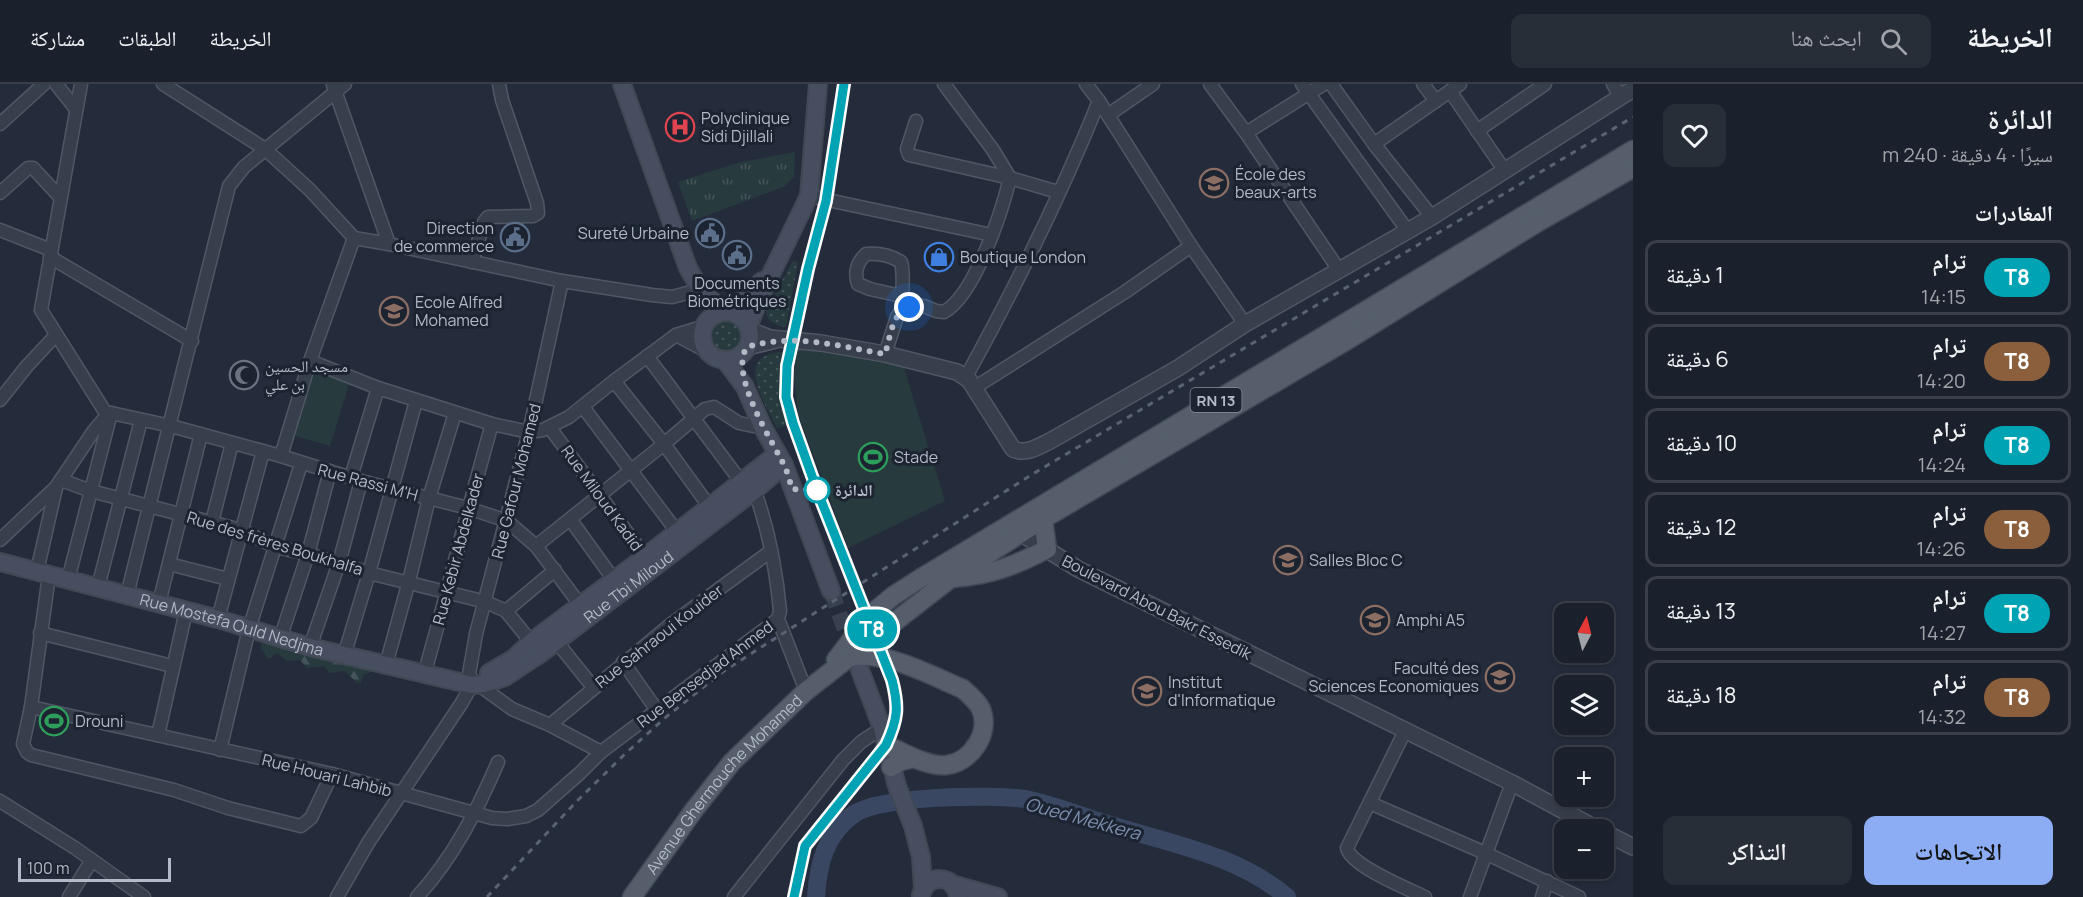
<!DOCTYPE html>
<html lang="ar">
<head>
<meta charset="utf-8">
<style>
	body { margin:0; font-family:Manrope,"Noto Naskh Arabic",sans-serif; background:#282e38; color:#f1f3f6; direction:rtl; height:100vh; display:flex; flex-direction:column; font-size:22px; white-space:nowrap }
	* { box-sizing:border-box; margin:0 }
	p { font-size:20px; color:#a0a3a9 }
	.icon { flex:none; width:33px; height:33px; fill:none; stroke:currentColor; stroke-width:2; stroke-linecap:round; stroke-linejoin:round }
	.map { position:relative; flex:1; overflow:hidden; direction:ltr }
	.side { display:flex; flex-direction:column; background:#1b212c; width:450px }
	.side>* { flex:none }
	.badge { padding:0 12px; border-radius:20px; font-size:21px; line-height:39px }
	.needle { width:39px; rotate:7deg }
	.controls { position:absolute; left:1554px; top:519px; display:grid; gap:12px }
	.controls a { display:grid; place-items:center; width:60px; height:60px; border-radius:12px; background:#1b212c; box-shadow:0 3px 9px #0003,0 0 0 2px #393e48; font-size:30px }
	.scale { position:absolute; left:18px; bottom:15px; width:153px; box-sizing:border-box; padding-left:6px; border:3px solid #b3bac7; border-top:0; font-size:16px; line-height:21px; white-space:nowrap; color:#b3bac7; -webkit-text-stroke:4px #1d2431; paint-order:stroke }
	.you { position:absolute; width:30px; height:30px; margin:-15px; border:4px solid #fff; border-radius:50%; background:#1a73e8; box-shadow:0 0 0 9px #1a73e833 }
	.map>.badge { position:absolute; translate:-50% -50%; box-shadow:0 0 0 3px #fff }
	h2 { padding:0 30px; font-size:22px; line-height:54px }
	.round { display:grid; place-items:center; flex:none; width:63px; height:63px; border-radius:12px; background:#282e38 }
	.summary { display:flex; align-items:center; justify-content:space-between; height:102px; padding:0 30px }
	h1 { font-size:28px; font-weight:600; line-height:45px }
	.action { display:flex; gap:12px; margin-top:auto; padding:12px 30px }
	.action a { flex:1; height:69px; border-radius:12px; background:#8cadf4; color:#111; font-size:24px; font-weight:600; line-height:69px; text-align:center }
	.action a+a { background:#282e38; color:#f1f3f6 }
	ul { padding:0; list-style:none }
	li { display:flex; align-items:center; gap:18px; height:75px; margin:0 12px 9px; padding:0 18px; border:3px solid #393e48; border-radius:12px }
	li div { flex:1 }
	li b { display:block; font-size:22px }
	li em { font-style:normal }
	li .badge { min-width:66px; font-weight:700; text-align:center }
	header { display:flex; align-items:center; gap:36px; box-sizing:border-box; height:84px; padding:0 30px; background:#1b212c; border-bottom:2px solid #393e48 }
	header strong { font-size:28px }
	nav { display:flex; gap:33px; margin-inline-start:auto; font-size:21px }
	.search { width:420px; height:54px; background:#282e38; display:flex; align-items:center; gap:15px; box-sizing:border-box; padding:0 21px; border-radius:12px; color:#a0a3a9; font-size:22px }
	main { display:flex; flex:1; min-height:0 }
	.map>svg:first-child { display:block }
	.grass { fill:url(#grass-dots) }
	.forest { fill:url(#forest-firs) }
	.park { fill:url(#park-tufts) }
	.garden { fill:#273a3e }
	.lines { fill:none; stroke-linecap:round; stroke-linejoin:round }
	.river { stroke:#394762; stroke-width:18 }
	.secondary-tunnel { stroke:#394150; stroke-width:16; stroke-dasharray:16 8; stroke-linecap:butt }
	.minor-casing { stroke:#505764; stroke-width:15 }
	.tertiary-casing { stroke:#505764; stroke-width:18 }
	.secondary-casing { stroke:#414855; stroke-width:20 }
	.primary-casing { stroke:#414855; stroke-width:21 }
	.minor { stroke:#383f4c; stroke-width:12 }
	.tertiary { stroke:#383f4c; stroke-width:15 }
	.secondary { stroke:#464e5f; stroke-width:16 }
	.primary { stroke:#565e6c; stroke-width:18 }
	.tram { stroke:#5a6273; stroke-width:1.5 }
	.rail { stroke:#5a6273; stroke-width:3; stroke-dasharray:6 6; stroke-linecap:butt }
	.line-casing { stroke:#fff; stroke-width:14 }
	.line { stroke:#00a3b4; stroke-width:9 }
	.walk { stroke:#b3bac7; stroke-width:6; stroke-dasharray:0 10.8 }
	.stop-dot { fill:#fff; stroke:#00a3b4; stroke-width:3 }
	.labels { text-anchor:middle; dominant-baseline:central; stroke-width:6; stroke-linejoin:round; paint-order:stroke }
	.shield { fill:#1d2431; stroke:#868d9a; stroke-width:1.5 }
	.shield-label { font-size:15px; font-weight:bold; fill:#b3bac7 }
	.poi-label { font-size:16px; fill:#b3bac7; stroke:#1d2431; text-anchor:start }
	.street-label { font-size:16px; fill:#b3bac7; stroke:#1d2431 }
	.stop-label { font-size:16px; font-weight:bold; fill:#b3bac7; stroke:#1d2431; text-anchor:start }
	.water-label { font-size:18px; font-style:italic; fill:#7c8eae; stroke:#1d2431 }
</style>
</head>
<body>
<header>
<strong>الخريطة</strong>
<div class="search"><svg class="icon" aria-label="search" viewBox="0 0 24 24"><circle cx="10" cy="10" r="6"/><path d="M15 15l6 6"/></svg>ابحث هنا</div>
<nav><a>الخريطة</a><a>الطبقات</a><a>مشاركة</a></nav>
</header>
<main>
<section class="side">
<div class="summary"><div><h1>الدائرة</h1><p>سيرًا · 4 دقيقة · 240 m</p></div><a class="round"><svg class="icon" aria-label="heart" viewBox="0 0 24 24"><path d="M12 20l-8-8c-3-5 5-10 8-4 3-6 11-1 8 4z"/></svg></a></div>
<h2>المغادرات</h2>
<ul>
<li><span class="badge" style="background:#00a3b4;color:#fff">T8</span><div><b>ترام</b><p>14:15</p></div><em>1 دقيقة</em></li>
<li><span class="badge" style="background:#8b5e3c;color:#fff">T8</span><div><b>ترام</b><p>14:20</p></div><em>6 دقيقة</em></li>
<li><span class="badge" style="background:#00a3b4;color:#fff">T8</span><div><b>ترام</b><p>14:24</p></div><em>10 دقيقة</em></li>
<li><span class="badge" style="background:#8b5e3c;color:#fff">T8</span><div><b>ترام</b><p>14:26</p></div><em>12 دقيقة</em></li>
<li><span class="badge" style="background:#00a3b4;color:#fff">T8</span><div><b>ترام</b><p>14:27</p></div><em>13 دقيقة</em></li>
<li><span class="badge" style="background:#8b5e3c;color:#fff">T8</span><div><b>ترام</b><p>14:32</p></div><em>18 دقيقة</em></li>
</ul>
<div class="action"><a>الاتجاهات</a><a>التذاكر</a></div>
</section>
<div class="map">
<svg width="1633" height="813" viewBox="0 0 1633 813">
	<defs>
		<pattern id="grass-dots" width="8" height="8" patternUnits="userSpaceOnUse" patternTransform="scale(1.5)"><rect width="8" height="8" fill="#273a3e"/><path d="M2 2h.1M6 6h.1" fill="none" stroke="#445458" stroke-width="1.8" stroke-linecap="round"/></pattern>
		<pattern id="forest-firs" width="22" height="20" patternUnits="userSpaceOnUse" patternTransform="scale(1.5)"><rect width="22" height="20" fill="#273a3e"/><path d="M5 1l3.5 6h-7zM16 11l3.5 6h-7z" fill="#445458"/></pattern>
		<pattern id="park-tufts" width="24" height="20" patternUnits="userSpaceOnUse" patternTransform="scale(1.5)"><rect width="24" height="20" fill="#273a3e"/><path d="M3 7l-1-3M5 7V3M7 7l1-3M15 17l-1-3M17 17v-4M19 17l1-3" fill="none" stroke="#445458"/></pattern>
	</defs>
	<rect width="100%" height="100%" fill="#242c3b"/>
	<g class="grass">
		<path d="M793,177l5,1 -12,65c-11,-2 -20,-5 -20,-18z"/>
		<circle cx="724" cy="253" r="17"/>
		<path d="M783,268l-3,30 5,44 -8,2c-12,-25 -45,-74 6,-76z"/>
	</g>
	<polygon class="forest" points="262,555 275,561 282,557 340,574 346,581 351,577 371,583 371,588 363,591 361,599 357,599 345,587 329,589 324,582 307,584 300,576 287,577 277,569 268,575 261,564"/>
	<polygon class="park" points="795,68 794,93 785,102 692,137 678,98 737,79"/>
	<g class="garden">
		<polygon points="797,263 841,268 903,281 945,417 848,464 798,330 794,294"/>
		<polygon points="315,287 350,297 330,362 295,352"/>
	</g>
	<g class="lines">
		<path class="river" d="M816,813c2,-33 10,-64 38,-83 27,-18 137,-20 171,-15 28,5 55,17 82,25 61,19 131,31 180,73"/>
		<polyline class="secondary-tunnel" points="831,507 853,568"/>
		<g class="minor-casing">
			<g id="minor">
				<polyline points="56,0 76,25"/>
				<polyline points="81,0 41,226 107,331"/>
				<polyline points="163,0 265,65 310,106 354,154 389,160 562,197 652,211 672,213 691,208 699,203"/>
				<polyline points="1086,0 1099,17 1191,162 1245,240"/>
				<polyline points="1210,0 1246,49 1339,186"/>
				<polyline points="1302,0 1407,146"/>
				<polyline points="1331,0 1374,60 1432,133"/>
				<polyline points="1423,0 1436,17"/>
				<polyline points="1613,0 1621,13"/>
				<polyline points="333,1 389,160"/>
				<polyline points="1450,7 1505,87"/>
				<polyline points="1108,31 1153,0"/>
				<polyline points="916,37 907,65 909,71 1010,94 1058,108"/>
				<polyline points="0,40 44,0"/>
				<polyline points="1477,47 1545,0"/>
				<polyline points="1246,49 1324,0"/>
				<polyline points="1374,60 1460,0"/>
				<polyline points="0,109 28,84 33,84 60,113"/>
				<polyline points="809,112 992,151"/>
				<polyline points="0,146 51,166"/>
				<polyline points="50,173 192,257"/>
				<polyline points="472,178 484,138 488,133 533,132 538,129 537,119 502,16 499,0"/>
				<polyline points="562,197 529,348 476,550 469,590 472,596 512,625 550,641 601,668"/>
				<path d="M901,212l-31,-7 -12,-5c-4,-11 -1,-22 8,-30 13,-1 24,1 35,8 4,15 0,31 1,47"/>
				<polyline points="705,242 676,251 708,268"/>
				<path d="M885,270l12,-37 5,-8 22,-3 12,5 8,1c31,-17 58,-101 66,-134l-17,-28 -49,-66"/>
				<polyline points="647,272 742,399"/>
				<polyline points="310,277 378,304"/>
				<path d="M966,293c49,-89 95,-182 133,-276"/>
				<polyline points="614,297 664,360 714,429"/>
				<polyline points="974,304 1125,208 1191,162"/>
				<polyline points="0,316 27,282 56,251"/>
				<polyline points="583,323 681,453"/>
				<polyline points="107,331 111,329 171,342 281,372 361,397 468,424 507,437 536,462 584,526"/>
				<polyline points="550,344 649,478"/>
				<polyline points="281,372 310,277 354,154"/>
				<polyline points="351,393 378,304 492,340 529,348 543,346 569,333 614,297 676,251"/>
				<polyline points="61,396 91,407 241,446 276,463 308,470 369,489 486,518 506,527 535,563"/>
				<polyline points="570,435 614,496"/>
				<polyline points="212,438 232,359"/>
				<polyline points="0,456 56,403 93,348 107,331"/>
				<polyline points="536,462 664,360 705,325 714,323 739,339 763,344"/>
				<polyline points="169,480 228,495"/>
				<polyline points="37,487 56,404"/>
				<polyline points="49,491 31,623 23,660 27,668 31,671 174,706 228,724 301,742 311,734 332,690"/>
				<polyline points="68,496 111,329"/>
				<polyline points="98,503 141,336"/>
				<polyline points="127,511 229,102 244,83 345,0"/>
				<polyline points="159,519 201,350"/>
				<polyline points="506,527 555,486"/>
				<polyline points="218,535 263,367"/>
				<polyline points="778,535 806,607"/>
				<polyline points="40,549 172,582"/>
				<polyline points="280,555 308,470 330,387"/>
				<polyline points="556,557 593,603"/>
				<polyline points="310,563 339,479 361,397"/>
				<polyline points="344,572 369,489 416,317"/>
				<polyline points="623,578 656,625"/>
				<polyline points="386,581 409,497 429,414 455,329"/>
				<path d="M424,591c24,-84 44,-168 68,-251"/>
				<path d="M31,623l301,67 160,44 15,1 19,-3 12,-6 42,-37 21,-21 177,-133 2,-8c-4,-43 -12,-86 -28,-127"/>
				<polyline points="550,641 671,540 771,467"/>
				<path d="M1405,647l-58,117c4,18 61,41 78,49"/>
				<polyline points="158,651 186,527"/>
				<polyline points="220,666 249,545 301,380"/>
				<polyline points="0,717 75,764 144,813"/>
				<polyline points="1370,719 1485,769 1579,813"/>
				<polyline points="69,813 92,776"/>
				<polyline points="337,813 368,759 461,620 472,601"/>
				<path d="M417,813c36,-39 60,-86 81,-135"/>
				<polyline points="734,813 843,676 861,658 882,644"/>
				<polyline points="1470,813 1512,699"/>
				<polyline points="1542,813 1547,797"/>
			</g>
		</g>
		<g class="tertiary-casing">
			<g id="tertiary">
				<path d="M749,246l21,8 51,5 64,11 72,18 12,8 44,69c12,6 25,-2 37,-8l128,-73 67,-44 187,-107 201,-128"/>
				<polyline points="747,263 776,256"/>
				<polyline points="1012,444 1078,485 1512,699 1599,746"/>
				<polyline points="1604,748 1633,763"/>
			</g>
		</g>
		<g class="secondary-casing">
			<g id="secondary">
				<polyline points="622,0 688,184 703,210 727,228"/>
				<polyline points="730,228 762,197"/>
				<circle cx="726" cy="252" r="24"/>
				<polyline points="748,243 760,213 809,112 818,0"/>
				<polyline points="725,276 745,303 763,344 784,381 831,507"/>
				<path id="s1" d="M0,478l218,57 92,28 162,38 12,-1 21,-7 35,-23 214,-163 30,-26"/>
				<polyline points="860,586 882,644 897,702 913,742 921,773 923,805"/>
				<polyline points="489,589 513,575 531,558 645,473 777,370"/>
				<polyline points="952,800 998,813"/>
				<path d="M921,811c6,-22 34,-21 37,2"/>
			</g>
		</g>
		<g class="primary-casing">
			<g id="primary">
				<path d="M953,494c38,-3 61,-12 94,-29l-4,-30"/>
				<path d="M850,573c35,-7 80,18 113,32 7,6 14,12 18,20 10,24 -10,53 -34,56 -21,2 -42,-12 -61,-20"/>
				<polyline points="836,576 869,532 893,512 921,494 1633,66"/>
				<polyline points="891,683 901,677 914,674"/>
				<path id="s2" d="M632,813l62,-87 38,-48 74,-71 145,-113 92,-59 301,-177 194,-120 95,-54"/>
			</g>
		</g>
		<use href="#minor" class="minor"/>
		<use href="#tertiary" class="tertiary"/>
		<use href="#secondary" class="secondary"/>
		<use href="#primary" class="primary"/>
		<g class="tram">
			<polyline points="844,0 826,117 808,185 787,282 786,313 793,339 817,406 850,488"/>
			<path d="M794,813l11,-51 81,-101c12,-26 13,-38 6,-65"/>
		</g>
		<polyline class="rail" points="487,813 577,717 625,670 666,633 724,587 1031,391 1633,33"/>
	</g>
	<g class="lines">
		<g class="line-casing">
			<path id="line" d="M794,813l11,-51 81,-101c12,-26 13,-38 6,-65l-75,-190 -24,-67 -7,-26 1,-31 21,-97 18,-68 18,-117"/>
		</g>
		<use href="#line" class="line"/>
		<path class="walk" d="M817,406l-25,-1c-2,-7 -4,-15 -7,-22 -12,-25 -57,-93 -38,-120 47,-14 91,-1 138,7 5,-15 7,-42 24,-47"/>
	</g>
	<defs>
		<g id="hospital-ring" transform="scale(1.5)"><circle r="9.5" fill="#1d2431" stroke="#e0444e" stroke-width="1.5"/><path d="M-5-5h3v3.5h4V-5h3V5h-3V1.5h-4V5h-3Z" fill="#e0444e"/></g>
		<g id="university-ring" transform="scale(1.5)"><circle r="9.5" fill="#1d2431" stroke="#8d6e63" stroke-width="1.5"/><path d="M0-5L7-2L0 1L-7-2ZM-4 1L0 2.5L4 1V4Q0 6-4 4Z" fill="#8d6e63"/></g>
		<g id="civic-ring" transform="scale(1.5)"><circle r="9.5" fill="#1d2431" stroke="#5c6f8a" stroke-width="1.5"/><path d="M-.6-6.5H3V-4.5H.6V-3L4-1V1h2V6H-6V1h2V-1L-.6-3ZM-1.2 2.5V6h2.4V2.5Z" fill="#5c6f8a"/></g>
		<g id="shop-ring" transform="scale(1.5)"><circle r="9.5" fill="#1d2431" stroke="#3f7fe0" stroke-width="1.5"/><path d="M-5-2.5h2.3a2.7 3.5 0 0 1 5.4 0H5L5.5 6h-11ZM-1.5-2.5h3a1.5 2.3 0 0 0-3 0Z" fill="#3f7fe0"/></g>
		<g id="school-ring" transform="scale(1.5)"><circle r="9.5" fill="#1d2431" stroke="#8d6e63" stroke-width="1.5"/><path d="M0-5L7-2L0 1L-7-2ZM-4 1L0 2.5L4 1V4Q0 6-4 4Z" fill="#8d6e63"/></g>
		<g id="mosque-ring" transform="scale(1.5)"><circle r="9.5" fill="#1d2431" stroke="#6b7280" stroke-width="1.5"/><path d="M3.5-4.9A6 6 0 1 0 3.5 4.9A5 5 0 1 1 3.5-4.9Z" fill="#6b7280"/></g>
		<g id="stadium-ring" transform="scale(1.5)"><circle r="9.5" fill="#1d2431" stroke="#2e9e5b" stroke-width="1.5"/><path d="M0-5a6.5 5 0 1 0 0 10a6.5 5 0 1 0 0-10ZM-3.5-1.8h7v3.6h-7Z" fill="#2e9e5b"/></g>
	</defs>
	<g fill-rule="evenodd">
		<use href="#hospital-ring" x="680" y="43"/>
		<use href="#university-ring" x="1214" y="99"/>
		<use href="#civic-ring" x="710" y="149"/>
		<use href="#civic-ring" x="515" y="153"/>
		<use href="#civic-ring" x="737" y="171"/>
		<use href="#shop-ring" x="939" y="173"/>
		<use href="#school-ring" x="394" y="227"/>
		<use href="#mosque-ring" x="244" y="291"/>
		<use href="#stadium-ring" x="873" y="373"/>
		<use href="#university-ring" x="1288" y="476"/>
		<use href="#university-ring" x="1375" y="536"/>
		<use href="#university-ring" x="1500" y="593"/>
		<use href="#university-ring" x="1147" y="607"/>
		<use href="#stadium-ring" x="54" y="637"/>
	</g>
	<circle class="stop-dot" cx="817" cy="406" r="12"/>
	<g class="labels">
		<rect class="shield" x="1190.5" y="304" width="51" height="24" rx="4.5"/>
		<g class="shield-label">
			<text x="1216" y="316">RN 13</text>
		</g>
		<g class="poi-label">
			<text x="701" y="34">Polyclinique<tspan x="701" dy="18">Sidi Djillali</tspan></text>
			<text x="1235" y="90">École des<tspan x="1235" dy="18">beaux-arts</tspan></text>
			<text x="494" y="144" text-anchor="end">Direction<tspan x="494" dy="18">de commerce</tspan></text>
			<text x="689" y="149" text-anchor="end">Sureté Urbaine</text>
			<text x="960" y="173">Boutique London</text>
			<text x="737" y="199" text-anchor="middle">Documents<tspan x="737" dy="18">Biométriques</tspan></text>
			<text x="415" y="218">Ecole Alfred<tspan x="415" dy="18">Mohamed</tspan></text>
			<text x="265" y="282">مسجد الحسين<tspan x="265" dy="18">بن علي</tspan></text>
			<text x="894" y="373">Stade</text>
			<text x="1309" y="476">Salles Bloc C</text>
			<text x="1396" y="536">Amphi A5</text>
			<text x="1479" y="584" text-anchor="end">Faculté des<tspan x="1479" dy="18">Sciences Economiques</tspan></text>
			<text x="1168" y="598">Institut<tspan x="1168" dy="18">d'Informatique</tspan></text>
			<text x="75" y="637">Drouni</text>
		</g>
		<g class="street-label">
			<text transform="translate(516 397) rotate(-76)">Rue Gafour Mohamed</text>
			<text transform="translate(368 398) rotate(15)">Rue Rassi M'H</text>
			<text transform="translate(602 414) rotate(54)">Rue Miloud Kadid</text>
			<text transform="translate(275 459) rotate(17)">Rue des frères Boukhalfa</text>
			<text transform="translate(458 465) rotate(-75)">Rue Kebir Abdelkader</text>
			<text stroke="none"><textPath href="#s1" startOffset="675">Rue Tbi Miloud</textPath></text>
			<text transform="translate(1157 523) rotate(27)">Boulevard Abou Bakr Essedik</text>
			<text stroke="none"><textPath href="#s1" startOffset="240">Rue Mostefa Ould Nedjma</textPath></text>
			<text transform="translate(659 552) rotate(-38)">Rue Sahraoui Kouider</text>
			<text transform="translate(705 590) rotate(-37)">Rue Bensedjad Ahmed</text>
			<text transform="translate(327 691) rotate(14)">Rue Houari Lahbib</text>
			<text stroke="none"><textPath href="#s2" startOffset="146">Avenue Ghermouche Mohamed</textPath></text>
		</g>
		<g class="stop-label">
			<text x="835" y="406">الدائرة</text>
		</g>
		<g class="water-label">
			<text transform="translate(1083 734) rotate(15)">Oued Mekkera</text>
		</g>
	</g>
</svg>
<div class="controls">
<a><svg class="needle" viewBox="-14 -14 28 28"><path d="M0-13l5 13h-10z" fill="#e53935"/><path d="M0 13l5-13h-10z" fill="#a0a3a9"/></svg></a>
<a><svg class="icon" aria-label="layers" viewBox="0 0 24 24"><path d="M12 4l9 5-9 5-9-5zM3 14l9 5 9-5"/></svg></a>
<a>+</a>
<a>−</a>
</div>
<div class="scale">100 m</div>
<div class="you" style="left:909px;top:223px"></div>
<b class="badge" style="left:872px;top:545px;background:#00a3b4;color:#fff">T8</b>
</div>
</main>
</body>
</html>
